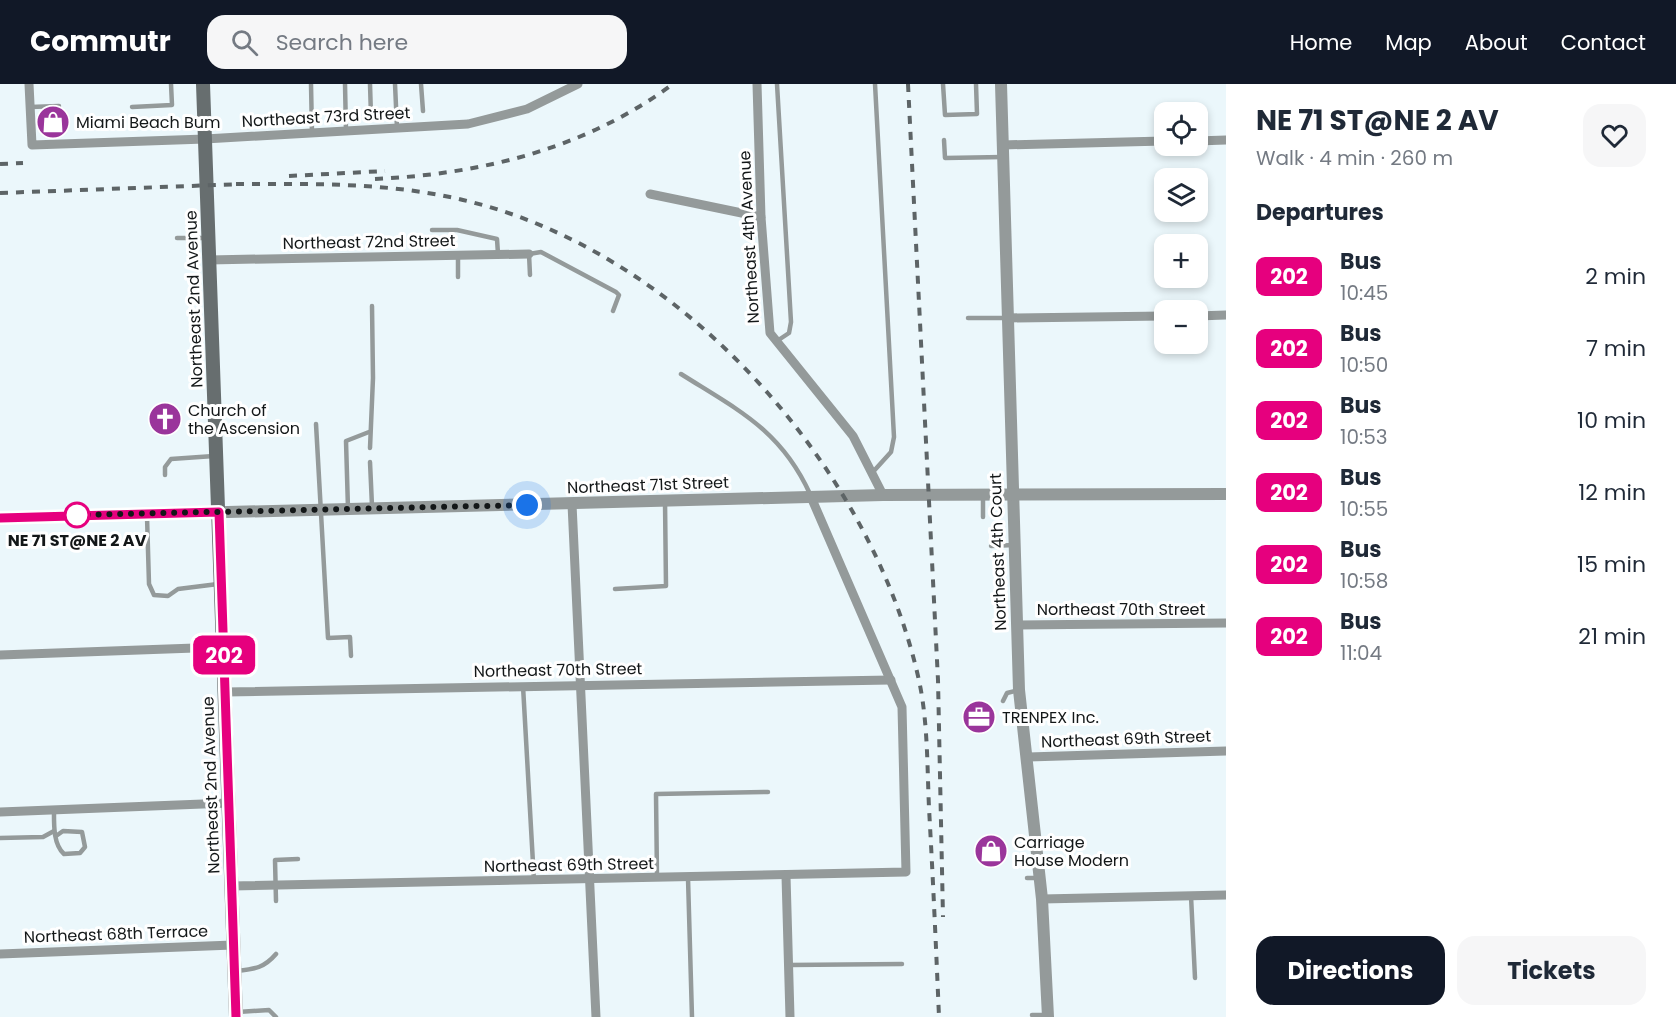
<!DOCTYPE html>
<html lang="en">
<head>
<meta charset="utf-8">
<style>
	body { margin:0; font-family:Poppins,sans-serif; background:#f6f6f7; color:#1f2937; height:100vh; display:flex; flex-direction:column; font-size:22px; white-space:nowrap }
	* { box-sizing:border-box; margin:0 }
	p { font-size:20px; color:#747a83 }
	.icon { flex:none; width:33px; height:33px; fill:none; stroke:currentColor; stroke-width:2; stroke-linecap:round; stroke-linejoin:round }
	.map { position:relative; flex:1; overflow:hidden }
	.panel { display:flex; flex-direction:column; background:#fff; width:450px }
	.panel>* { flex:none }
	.badge { padding:0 12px; border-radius:9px; font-size:21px; line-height:39px }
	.buttons { position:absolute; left:1154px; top:18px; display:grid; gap:12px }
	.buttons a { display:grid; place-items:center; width:54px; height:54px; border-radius:12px; background:#fff; box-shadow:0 3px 9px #0003; font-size:30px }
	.you { position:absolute; width:30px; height:30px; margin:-15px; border:4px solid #fff; border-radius:50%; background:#1a73e8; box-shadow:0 0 0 9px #1a73e833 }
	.map>.badge { position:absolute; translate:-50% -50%; box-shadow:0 0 0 3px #fff }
	h2 { padding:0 30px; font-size:22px; line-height:54px }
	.round { display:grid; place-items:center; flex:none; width:63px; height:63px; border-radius:18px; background:#f6f6f7 }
	.head { display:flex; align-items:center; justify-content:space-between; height:102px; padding:0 30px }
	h1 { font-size:28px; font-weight:700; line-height:45px }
	.action { display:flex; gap:12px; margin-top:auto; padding:12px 30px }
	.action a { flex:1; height:69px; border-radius:18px; background:#111827; color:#fff; font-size:24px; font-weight:700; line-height:69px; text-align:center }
	.action a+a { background:#f6f6f7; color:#1f2937 }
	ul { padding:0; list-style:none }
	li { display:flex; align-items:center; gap:18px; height:72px; padding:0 30px }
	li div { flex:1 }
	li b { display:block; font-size:22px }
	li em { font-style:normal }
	li .badge { min-width:66px; font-weight:700; text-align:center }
	header { display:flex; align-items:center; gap:36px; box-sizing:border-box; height:84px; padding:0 30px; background:#111827; color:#fff }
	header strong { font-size:28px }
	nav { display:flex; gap:33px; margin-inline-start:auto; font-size:21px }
	.search { width:420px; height:54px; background:#f6f6f7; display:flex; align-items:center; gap:15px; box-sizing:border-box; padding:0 21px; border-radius:18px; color:#747a83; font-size:22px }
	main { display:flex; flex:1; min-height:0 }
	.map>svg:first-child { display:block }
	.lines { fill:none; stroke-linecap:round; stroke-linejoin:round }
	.service { stroke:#949a9a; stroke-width:4.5 }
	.minor { stroke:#949a9a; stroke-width:9 }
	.tertiary { stroke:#949a9a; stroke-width:12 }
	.secondary { stroke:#676e6f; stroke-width:14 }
	.rail { stroke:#5d6466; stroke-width:4; stroke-dasharray:8 8; stroke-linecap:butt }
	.line-casing { stroke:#fff; stroke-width:14 }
	.line { stroke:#e6007e; stroke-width:9 }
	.walk { stroke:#131718; stroke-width:6; stroke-dasharray:0 10.8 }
	.stop-dot { fill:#fff; stroke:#e6007e; stroke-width:3 }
	.labels { text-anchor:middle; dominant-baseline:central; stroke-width:6; stroke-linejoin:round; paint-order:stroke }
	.street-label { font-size:16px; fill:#131718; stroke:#fff }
	.poi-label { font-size:16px; fill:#131718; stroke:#fff; text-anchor:start }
	.stop-label { font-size:16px; font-weight:bold; fill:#131718; stroke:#fff }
</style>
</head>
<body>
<header>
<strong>Commutr</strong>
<div class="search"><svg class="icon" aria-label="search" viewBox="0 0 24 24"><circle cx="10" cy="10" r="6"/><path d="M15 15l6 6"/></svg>Search here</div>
<nav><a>Home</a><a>Map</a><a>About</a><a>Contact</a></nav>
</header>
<main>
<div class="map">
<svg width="1226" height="933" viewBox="0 0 1226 933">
	<rect width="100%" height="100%" fill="#ebf7fb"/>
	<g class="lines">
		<g class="service">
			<polyline points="311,0 312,49"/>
			<polyline points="345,0 346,47"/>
			<polyline points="370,0 371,32"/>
			<polyline points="395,0 397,44"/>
			<polyline points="421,0 423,27"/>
			<polyline points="943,0 945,31 977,30 976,0"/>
			<polyline points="30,23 59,22"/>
			<polyline points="132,23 172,21 171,0"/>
			<polyline points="944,56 945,74 1003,73"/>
			<polyline points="432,146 457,146 497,155 498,170"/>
			<polyline points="177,154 206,154"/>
			<polyline points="458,172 458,193"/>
			<polyline points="530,191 529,170 541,168 616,208 619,211 613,227"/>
			<polyline points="968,234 1006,234"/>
			<polyline points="777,257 789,249 791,238 777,0"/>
			<path d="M681,290c57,36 100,56 129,120"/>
			<polyline points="316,340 328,554 350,553 351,572"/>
			<polyline points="370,364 373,294 372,222"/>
			<polyline points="370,378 372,422"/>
			<polyline points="872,389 891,368 894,353 875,0"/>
			<polyline points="165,391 165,383 171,375 214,372"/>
			<polyline points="983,412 983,433"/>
			<polyline points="348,425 346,357 369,348"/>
			<polyline points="147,432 149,500 154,511 168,512 178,505 218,500"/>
			<polyline points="991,462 1014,461"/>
			<polyline points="615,505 666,502 665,417"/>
			<polyline points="523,602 534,797"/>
			<polyline points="1003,617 1007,609 1019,606"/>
			<path d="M54,726c0,14 -1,34 10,44l16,-1 5,-6 -3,-15 -19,-1 -7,5"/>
			<polyline points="0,754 43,753 54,747"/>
			<polyline points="657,794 656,710 768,708"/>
			<polyline points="688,794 692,933"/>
			<polyline points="1027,794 1038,794"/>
			<polyline points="1191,812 1195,894"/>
			<polyline points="276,817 275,776 298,775"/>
			<polyline points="789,881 902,880"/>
			<path d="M237,887c18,-2 27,-3 39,-17"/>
			<polyline points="238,928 269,926 276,933"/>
			<polyline points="1032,931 1048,931"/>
		</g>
		<g class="minor">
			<polyline points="29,0 32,61 205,55 468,40 527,25 578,0"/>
			<polyline points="757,0 761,133 770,249 853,352 883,411"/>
			<polyline points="1197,57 1226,56"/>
			<polyline points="1002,61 1164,57"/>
			<polyline points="650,110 761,133"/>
			<polyline points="209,176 529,170"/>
			<polyline points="1197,232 1226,231"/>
			<polyline points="1008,234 1164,232"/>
			<polyline points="572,420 596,933"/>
			<polyline points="1017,541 1226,539"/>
			<polyline points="0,571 223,563"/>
			<polyline points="225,608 891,596"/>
			<polyline points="1028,673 1226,667"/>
			<polyline points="0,728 228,719"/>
			<polyline points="786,792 790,933"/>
			<polyline points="232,802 906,788 902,623 811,413"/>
			<polyline points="1042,815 1226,811"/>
			<polyline points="0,870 233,861"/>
		</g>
		<g class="tertiary">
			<polyline points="1001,0 1019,606 1042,815 1048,933"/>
			<polyline points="0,434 883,411 1226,410"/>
		</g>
		<polyline class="secondary" points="203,0 236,933"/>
		<g class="rail">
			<polyline points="908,0 938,596 943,833"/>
			<polyline points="0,80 23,79"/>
			<polyline points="289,92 385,87"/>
			<path d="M375,95c107,-5 210,-30 298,-95"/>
			<path d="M236,100c76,0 152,-2 227,16 216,50 406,263 455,476 10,43 9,88 11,132 4,70 7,139 10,209"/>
			<polyline points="0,109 243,100"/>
		</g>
	</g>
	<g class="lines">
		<g class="line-casing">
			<polyline id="line" points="0,434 219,428 236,933"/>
		</g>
		<use href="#line" class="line"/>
		<polyline class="walk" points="77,431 527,421"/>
	</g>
	<defs>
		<g id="shop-disc" transform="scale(1.725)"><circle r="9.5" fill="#9a359b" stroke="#fff"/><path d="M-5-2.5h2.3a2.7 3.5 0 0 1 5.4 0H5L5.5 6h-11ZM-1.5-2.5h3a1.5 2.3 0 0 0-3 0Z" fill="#fff"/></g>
		<g id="church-disc" transform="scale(1.725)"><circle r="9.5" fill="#9a359b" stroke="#fff"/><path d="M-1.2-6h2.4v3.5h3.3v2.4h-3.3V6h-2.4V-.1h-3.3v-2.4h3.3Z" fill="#fff"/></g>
		<g id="office-disc" transform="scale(1.725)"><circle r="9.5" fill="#9a359b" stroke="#fff"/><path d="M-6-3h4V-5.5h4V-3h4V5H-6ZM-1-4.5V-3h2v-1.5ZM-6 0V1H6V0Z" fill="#fff"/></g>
	</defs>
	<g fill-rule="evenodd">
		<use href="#shop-disc" x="53" y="38"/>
		<use href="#church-disc" x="165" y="335"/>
		<use href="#office-disc" x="979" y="633"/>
		<use href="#shop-disc" x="991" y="767"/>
	</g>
	<circle class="stop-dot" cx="77" cy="431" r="12"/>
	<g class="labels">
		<g class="street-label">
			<text transform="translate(326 33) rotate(-3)">Northeast 73rd Street</text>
			<text transform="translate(749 153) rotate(-93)">Northeast 4th Avenue</text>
			<text transform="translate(369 158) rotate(-1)">Northeast 72nd Street</text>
			<text transform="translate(194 215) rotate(-92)">Northeast 2nd Avenue</text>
			<text transform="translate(648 401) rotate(-2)">Northeast 71st Street</text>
			<text transform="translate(998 468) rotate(-92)">Northeast 4th Court</text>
			<text x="1121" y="525">Northeast 70th Street</text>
			<text transform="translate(558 586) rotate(-1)">Northeast 70th Street</text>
			<text transform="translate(1126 655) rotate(-2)">Northeast 69th Street</text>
			<text transform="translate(211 701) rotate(-92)">Northeast 2nd Avenue</text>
			<text transform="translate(569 781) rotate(-1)">Northeast 69th Street</text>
			<text transform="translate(116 850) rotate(-2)">Northeast 68th Terrace</text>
		</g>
		<g class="poi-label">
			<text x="76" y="38">Miami Beach Bum</text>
			<text x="188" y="326">Church of<tspan x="188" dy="18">the Ascension</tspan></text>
			<text x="1002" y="633">TRENPEX Inc.</text>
			<text x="1014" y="758">Carriage<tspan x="1014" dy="18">House Modern</tspan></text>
		</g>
		<g class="stop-label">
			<text x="77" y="456">NE 71 ST@NE 2 AV</text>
		</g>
	</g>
</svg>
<div class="buttons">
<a><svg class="icon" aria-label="locate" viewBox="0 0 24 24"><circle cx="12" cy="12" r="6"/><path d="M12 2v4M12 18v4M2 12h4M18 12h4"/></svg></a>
<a><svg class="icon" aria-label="layers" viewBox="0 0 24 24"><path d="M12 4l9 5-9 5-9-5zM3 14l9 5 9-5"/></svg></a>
<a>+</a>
<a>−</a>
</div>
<div class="you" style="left:527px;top:421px"></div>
<b class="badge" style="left:224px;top:571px;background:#e6007e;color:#fff">202</b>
</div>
<section class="panel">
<div class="head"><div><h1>NE 71 ST@NE 2 AV</h1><p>Walk · 4 min · 260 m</p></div><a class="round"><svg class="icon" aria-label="heart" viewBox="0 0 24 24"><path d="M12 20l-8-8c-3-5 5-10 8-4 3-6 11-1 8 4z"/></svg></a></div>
<h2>Departures</h2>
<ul>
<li><span class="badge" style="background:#e6007e;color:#fff">202</span><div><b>Bus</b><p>10:45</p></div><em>2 min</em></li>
<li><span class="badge" style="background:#e6007e;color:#fff">202</span><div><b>Bus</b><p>10:50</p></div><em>7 min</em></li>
<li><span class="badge" style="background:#e6007e;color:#fff">202</span><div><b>Bus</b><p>10:53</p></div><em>10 min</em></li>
<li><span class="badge" style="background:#e6007e;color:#fff">202</span><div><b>Bus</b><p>10:55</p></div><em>12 min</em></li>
<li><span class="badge" style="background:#e6007e;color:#fff">202</span><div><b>Bus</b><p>10:58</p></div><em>15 min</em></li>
<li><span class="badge" style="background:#e6007e;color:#fff">202</span><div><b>Bus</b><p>11:04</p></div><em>21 min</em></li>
</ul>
<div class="action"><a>Directions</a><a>Tickets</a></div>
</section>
</main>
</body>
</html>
